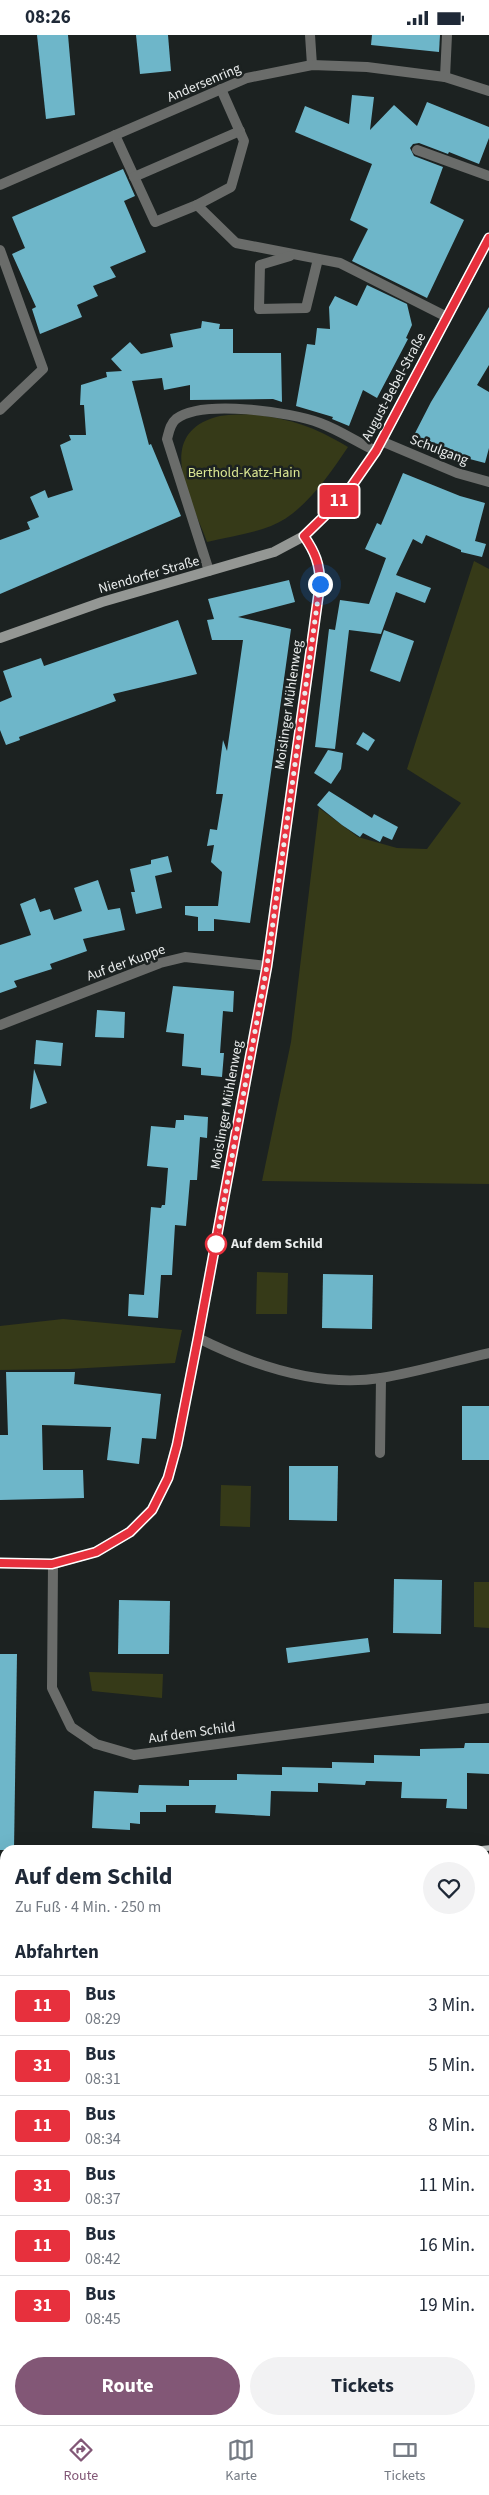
<!DOCTYPE html>
<html lang="de">
<head>
<meta charset="utf-8">
<style>
	body { margin:0; font-family:"Source Sans 3",sans-serif; background:#f2f2f3; color:#1f2937; height:100vh; display:flex; flex-direction:column; font-size:19px; white-space:nowrap }
	* { box-sizing:border-box; margin:0 }
	p { font-size:16px; color:#747a83 }
	.icon { flex:none; width:28px; height:28px; fill:none; stroke:currentColor; stroke-width:2; stroke-linecap:round; stroke-linejoin:round }
	.map { position:relative; flex:1; overflow:hidden }
	.side { position:absolute; left:0px; top:1810px; width:490px; height:580px; display:flex; flex-direction:column; background:#fff; border-radius:15px 15px 0 0; box-shadow:0 5px 20px #0002 }
	.side>* { flex:none }
	.badge { padding:0 10px; border-radius:4px; font-size:18px; line-height:32px }
	.you { position:absolute; width:25px; height:25px; margin:-12px; border:4px solid #fff; border-radius:50%; background:#1a73e8; box-shadow:0 0 0 8px #1a73e833 }
	.map>.badge { position:absolute; translate:-50% -50%; box-shadow:0 0 0 2px #fff }
	h2 { padding:0 15px; font-size:19px; line-height:45px }
	.round { display:grid; place-items:center; flex:none; width:52px; height:52px; border-radius:26px; background:#f2f2f3 }
	.summary { display:flex; align-items:center; justify-content:space-between; height:85px; padding:0 15px }
	h1 { font-size:24px; font-weight:700; line-height:38px }
	.cta { display:flex; gap:10px; margin-top:auto; padding:10px 15px }
	.cta a { flex:1; height:58px; border-radius:30px; background:#825776; color:#fff; font-size:20px; font-weight:700; line-height:58px; text-align:center }
	.cta a+a { background:#f2f2f3; color:#1f2937 }
	ul { padding:0; list-style:none }
	li { display:flex; align-items:center; gap:15px; height:60px; padding:0 15px; border-top:1px solid #e0e1e3 }
	li div { flex:1 }
	li b { display:block; font-size:19px }
	li em { font-style:normal }
	li .badge { min-width:55px; font-weight:700; text-align:center }
	.status { display:flex; justify-content:space-between; align-items:center; height:35px; padding:0 25px; background:#fff; direction:ltr }
	.status svg { height:14px; fill:currentColor }
	.dock { display:flex; justify-content:space-around; align-items:center; height:70px; border-top:1px solid #e0e1e3; background:#fff; font-size:14px; color:#747a83 }
	.dock a { display:grid; justify-items:center; gap:2px }
	.dock .active { color:#825776 }
	.map>svg:first-child { display:block }
	.green { fill:#363a18 }
	.building { fill:#6eb6c9 }
	.lines { fill:none; stroke-linecap:round; stroke-linejoin:round }
	.lane { stroke:#6a6c6a; stroke-width:10 }
	.street { stroke:#6a6c6a; stroke-width:10 }
	.secondary { stroke:#949794; stroke-width:10 }
	.rail-casing { stroke:#bfc3c2; stroke-width:5.5 }
	.rail { stroke:#1c2221; stroke-width:4; stroke-dasharray:11; stroke-linecap:butt }
	.line-casing { stroke:#fff; stroke-width:11 }
	.line { stroke:#e7303d; stroke-width:8 }
	.walk { stroke:#e9ecec; stroke-width:5; stroke-dasharray:0 9 }
	.stop-dot { fill:#fff; stroke:#e7303d; stroke-width:2.5 }
	.labels { text-anchor:middle; dominant-baseline:central; stroke-width:5; stroke-linejoin:round; paint-order:stroke }
	.street-label { font-size:14px; fill:#e9ecec; stroke:#1c2221 }
	.park-label { font-size:14px; fill:#dbe793; stroke:#1c2221 }
	.stop-label { font-size:14px; font-weight:bold; fill:#e9ecec; stroke:#1c2221; text-anchor:start }
</style>
</head>
<body>
<div class="status"><b>08:26</b><svg viewBox="0 0 49 12"><path d="M0 12V9h3v3zM5 12V6h3v6zM10 12V3h3v9zM15 12V0h3v12zM26 1h20v11H26zM47 4h2v5h-2z"/></svg></div>
<div class="map">
<svg width="489" height="2390" viewBox="0 0 489 2390">
	<rect width="100%" height="100%" fill="#1c2221"/>
	<g class="green">
		<path d="M250,379c41,5 63,12 98,33 -19,28 -44,66 -77,79 -20,8 -43,11 -64,16 -15,-41 -54,-107 9,-125 10,-3 23,-2 34,-3z"/>
		<polygon points="474,526 489,534 489,1149 262,1146 291,1007 319,773 358,802 397,813 427,814 461,768 407,734"/>
		<polygon points="257,1237 288,1238 287,1279 256,1279"/>
		<polygon points="63,1284 182,1295 175,1328 70,1334 0,1335 0,1291"/>
		<polygon points="221,1450 251,1451 250,1492 220,1491"/>
		<polygon points="474,1547 489,1547 489,1593 474,1592"/>
		<polygon points="89,1637 163,1639 162,1663 92,1656"/>
		<polygon points="485,1892 489,1892 489,2390 0,2390 0,2142 5,2132 5,2385 485,2385"/>
	</g>
	<g class="building">
		<polygon points="37,0 68,0 75,80 46,84"/>
		<polygon points="136,0 168,0 171,36 140,39"/>
		<polygon points="372,0 440,0 439,17 371,10"/>
		<polygon points="352,60 374,62 370,95 394,70 417,91 427,67 489,92 489,103 479,129 449,117 448,119 419,108 413,109 410,113 414,121 443,132 430,168 464,185 427,263 352,226 368,194 350,185 372,129 295,97 305,71 349,89"/>
		<polygon points="123,134 135,161 124,166 146,217 110,232 116,242 93,251 98,261 77,270 82,282 40,299 32,274 36,272 12,219 25,213 12,182"/>
		<polygon points="367,250 407,269 412,290 406,303 408,304 377,363 363,355 349,391 332,384 333,382 296,371 307,309 315,310 317,293 330,294 329,272 335,261 357,271"/>
		<polygon points="489,272 489,330 477,350 489,357 489,413 485,428 439,416 412,404 431,367"/>
		<polygon points="202,286 220,289 219,294 233,294 233,318 281,318 282,367 273,364 190,365 190,350 164,355 162,343 132,346 149,410 151,409 181,481 0,559 0,505 30,494 27,487 39,482 30,462 45,455 48,463 73,455 60,410 71,405 69,400 86,400 84,370 80,370 81,350 107,342 106,337 122,336 111,324 130,307 141,319 173,312 170,299 201,293"/>
		<polygon points="403,438 460,461 485,468 475,506 486,509 482,522 461,517 461,515 426,500 422,509 413,504 396,540 431,553 425,568 396,557 381,599 349,595 335,714 315,712 329,594 335,595 340,565 369,569 386,523 365,514 377,488 381,490"/>
		<polygon points="289,545 295,567 238,582 291,594 250,888 214,884 214,896 198,896 198,882 185,880 185,871 218,871 222,837 211,827 214,810 207,811 210,794 217,795 223,759 216,759 223,705 227,716 243,605 212,605 207,585 214,584 208,564"/>
		<polygon points="178,585 197,639 113,659 116,666 19,702 20,705 6,710 0,695 0,667 12,662 3,636 41,623 44,631"/>
		<polygon points="384,595 414,606 400,647 370,636"/>
		<polygon points="363,697 375,705 368,716 356,709"/>
		<polygon points="328,715 343,718 341,734 331,749 314,738"/>
		<polygon points="329,756 372,783 374,779 398,792 392,805 383,801 380,807 363,798 360,802 342,790 317,770"/>
		<polygon points="168,821 172,837 155,841 162,873 136,879 131,857 135,857 130,834 151,829 151,825"/>
		<polygon points="98,845 108,875 120,873 125,895 83,904 87,916 50,929 52,934 14,946 17,952 0,958 0,910 31,900 20,869 35,863 40,877 50,874 54,885 82,876 74,853"/>
		<polygon points="173,951 234,956 233,977 223,976 220,1018 224,1018 222,1042 201,1040 201,1033 182,1031 184,999 166,997"/>
		<polygon points="97,975 125,977 124,1003 95,1002"/>
		<polygon points="36,1005 63,1008 61,1031 34,1029"/>
		<polygon points="34,1034 47,1068 30,1074"/>
		<polygon points="184,1080 208,1082 207,1103 200,1102 197,1145 190,1145 186,1191 175,1190 172,1240 161,1240 158,1283 128,1281 129,1259 144,1260 151,1172 161,1173 162,1170 165,1170 168,1133 147,1131 151,1091 175,1093 176,1085 184,1085"/>
		<polygon points="323,1239 373,1240 372,1294 322,1293"/>
		<polygon points="6,1337 75,1337 74,1349 161,1359 156,1404 142,1403 139,1429 107,1425 111,1392 42,1390 43,1435 83,1435 84,1463 0,1465 0,1400 8,1400"/>
		<rect x="462" y="1371" width="27" height="54"/>
		<polygon points="289,1431 338,1431 337,1486 289,1485"/>
		<polygon points="394,1544 442,1545 441,1599 393,1598"/>
		<polygon points="119,1565 170,1566 169,1619 118,1619"/>
		<polygon points="368,1603 370,1617 288,1628 286,1613"/>
		<polygon points="0,1619 17,1619 14,1815 0,1815"/>
		<polygon points="465,1708 489,1708 489,1739 467,1738 467,1774 446,1773 447,1764 401,1763 402,1747 366,1746 365,1750 318,1748 318,1757 271,1756 270,1781 215,1778 216,1770 166,1770 166,1777 140,1777 140,1789 130,1788 130,1795 92,1793 94,1756 138,1758 139,1750 189,1751 189,1745 237,1745 237,1739 282,1740 282,1732 332,1733 332,1727 374,1728 374,1720 420,1721 420,1714 464,1713"/>
	</g>
	<g class="lines">
		<g class="lane">
			<polyline points="445,42 447,0"/>
			<polyline points="115,100 155,187 197,170 236,208 340,228 447,282"/>
			<polyline points="417,115 489,141"/>
			<polyline points="134,142 240,96"/>
			<polyline points="197,170 231,152 244,106 221,54"/>
			<polyline points="290,221 260,230 259,274 306,273 318,224"/>
			<polyline points="380,1418 381,1343"/>
		</g>
		<g class="street">
			<polyline points="310,0 312,30"/>
			<polyline points="0,150 247,43 312,30 367,32 445,42 489,56"/>
			<polyline points="0,215 43,334 0,375"/>
			<polyline points="381,406 457,438 489,447"/>
			<path d="M209,536l-42,-132c2,-7 3,-15 9,-20 26,-20 115,-7 144,4 19,7 37,19 56,28"/>
			<polyline points="0,990 160,928 185,922 267,931"/>
			<path d="M198,1303c56,28 120,50 183,40 36,-6 73,-17 108,-25"/>
			<path d="M0,1528l53,1 43,-12 34,-20 22,-22 16,-32 9,-33 21,-107 69,-372 53,-382c0,-20 -5,-32 -16,-48"/>
			<polyline points="53,1529 52,1653 71,1692 96,1709 134,1720 489,1673"/>
		</g>
		<polyline class="secondary" points="0,603 102,567 274,517 304,501 344,462 376,416 489,203"/>
		<g class="rail-casing">
			<g id="rail">
				<polyline points="470,1815 489,1813"/>
				<polyline points="485,1825 489,1824"/>
				<polyline points="0,1878 5,1877"/>
				<polyline points="0,1890 5,1889"/>
			</g>
		</g>
		<use href="#rail" class="rail"/>
	</g>
	<g class="lines">
		<g class="line-casing">
			<path id="line" d="M0,1528l52,1 44,-12 34,-20 22,-22 16,-32 9,-33 21,-107 69,-372 53,-382c0,-20 -5,-32 -16,-48l40,-39 32,-46 113,-213"/>
		</g>
		<use href="#line" class="line"/>
		<polyline class="walk" points="216,1209 267,931 320,549"/>
	</g>
	<circle class="stop-dot" cx="216" cy="1209" r="10"/>
	<g class="labels">
		<g class="street-label">
			<text transform="translate(204 48) rotate(-23)">Andersenring</text>
			<text transform="translate(394 352) rotate(-62)">August-Bebel-Straße</text>
			<text transform="translate(439 415) rotate(21)">Schulgang</text>
			<text transform="translate(149 540) rotate(-16)">Niendorfer Straße</text>
			<text transform="translate(289 670) rotate(-82)">Moislinger Mühlenweg</text>
			<text transform="translate(126 928) rotate(-20)">Auf der Kuppe</text>
			<text transform="translate(227 1070) rotate(-80)">Moislinger Mühlenweg</text>
			<text transform="translate(192 1698) rotate(-8)">Auf dem Schild</text>
		</g>
		<g class="park-label">
			<text x="244" y="438">Berthold-Katz-Hain</text>
		</g>
		<g class="stop-label">
			<text x="231" y="1209">Auf dem Schild</text>
		</g>
	</g>
</svg>
<div class="you" style="left:320px;top:549px"></div>
<b class="badge" style="left:339px;top:466px;background:#e7303d;color:#fff">11</b>
<section class="side">
<div class="summary"><div><h1>Auf dem Schild</h1><p>Zu Fuß · 4 Min. · 250 m</p></div><a class="round"><svg class="icon" aria-label="heart" viewBox="0 0 24 24"><path d="M12 20l-8-8c-3-5 5-10 8-4 3-6 11-1 8 4z"/></svg></a></div>
<h2>Abfahrten</h2>
<ul>
<li><span class="badge" style="background:#e7303d;color:#fff">11</span><div><b>Bus</b><p>08:29</p></div><em>3 Min.</em></li>
<li><span class="badge" style="background:#e7303d;color:#fff">31</span><div><b>Bus</b><p>08:31</p></div><em>5 Min.</em></li>
<li><span class="badge" style="background:#e7303d;color:#fff">11</span><div><b>Bus</b><p>08:34</p></div><em>8 Min.</em></li>
<li><span class="badge" style="background:#e7303d;color:#fff">31</span><div><b>Bus</b><p>08:37</p></div><em>11 Min.</em></li>
<li><span class="badge" style="background:#e7303d;color:#fff">11</span><div><b>Bus</b><p>08:42</p></div><em>16 Min.</em></li>
<li><span class="badge" style="background:#e7303d;color:#fff">31</span><div><b>Bus</b><p>08:45</p></div><em>19 Min.</em></li>
</ul>
<div class="cta"><a>Route</a><a>Tickets</a></div>
</section>
</div>
<nav class="dock">
<a class="active"><svg class="icon" aria-label="directions" viewBox="0 0 24 24"><path d="M12 3l9 9-9 9-9-9zM9 14v-3h6M13 9l2 2-2 2"/></svg>Route</a>
<a><svg class="icon" aria-label="map" viewBox="0 0 24 24"><path d="M3 6l6-2 6 2 6-2v14l-6 2-6-2-6 2zM9 4v14M15 6v14"/></svg>Karte</a>
<a><svg class="icon" aria-label="tickets" viewBox="0 0 24 24"><path d="M3 7h18v10H3zM15 7v10"/></svg>Tickets</a>
</nav>
</body>
</html>
